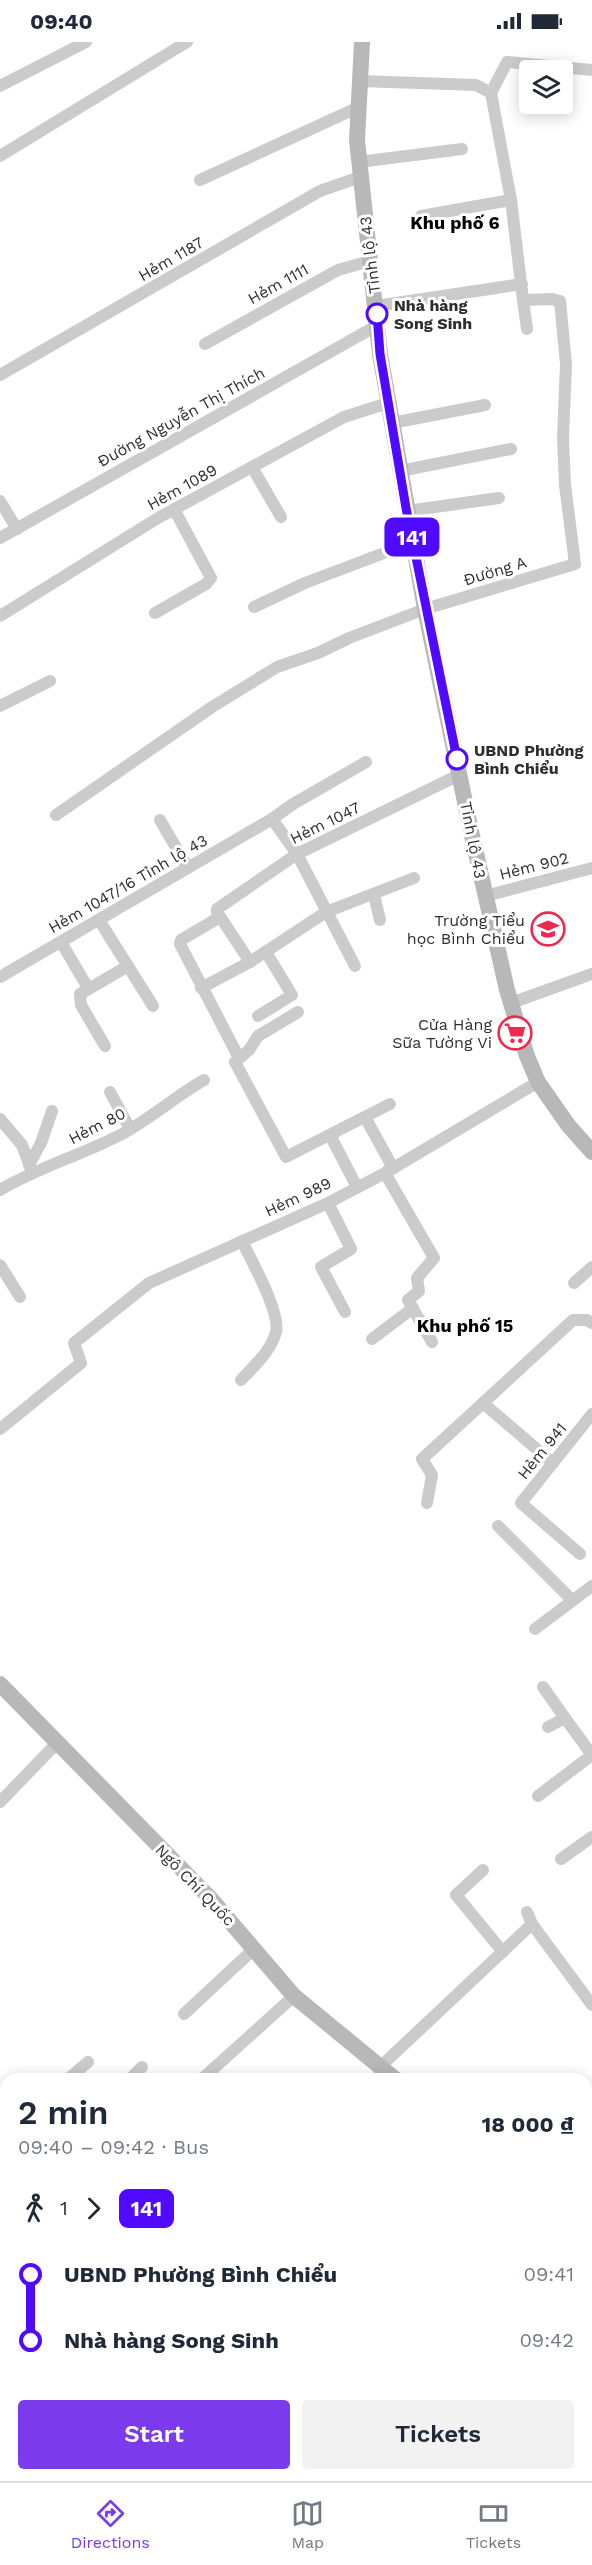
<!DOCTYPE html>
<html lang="en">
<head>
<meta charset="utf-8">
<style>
	body { margin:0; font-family:"Work Sans",sans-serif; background:#f2f2f3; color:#1f2937; height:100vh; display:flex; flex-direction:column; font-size:22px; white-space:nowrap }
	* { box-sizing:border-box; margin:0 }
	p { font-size:20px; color:#747a83 }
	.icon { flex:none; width:33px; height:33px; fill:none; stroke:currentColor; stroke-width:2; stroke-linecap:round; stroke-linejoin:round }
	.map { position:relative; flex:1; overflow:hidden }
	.details { position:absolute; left:0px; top:2031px; width:592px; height:408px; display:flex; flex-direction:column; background:#fff; border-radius:18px 18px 0 0; box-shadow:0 3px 15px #0003 }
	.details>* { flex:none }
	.badge { padding:0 12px; border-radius:9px; font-size:21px; line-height:39px }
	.fabs { position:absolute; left:519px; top:18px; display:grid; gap:12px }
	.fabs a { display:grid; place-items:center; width:54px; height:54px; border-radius:6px; background:#fff; box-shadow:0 3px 15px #0003; font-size:30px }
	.map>.badge { position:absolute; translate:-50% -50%; box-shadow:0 0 0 3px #fff }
	.legs { display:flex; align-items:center; gap:9px; height:66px; padding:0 18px; font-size:20px }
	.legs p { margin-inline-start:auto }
	.headline { display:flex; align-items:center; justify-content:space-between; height:102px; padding:0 18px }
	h1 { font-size:33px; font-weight:600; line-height:45px }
	.button { display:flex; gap:12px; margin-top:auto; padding:12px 18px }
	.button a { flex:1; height:69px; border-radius:6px; background:#7c3aed; color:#fff; font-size:24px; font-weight:600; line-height:69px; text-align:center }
	.button a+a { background:#f2f2f3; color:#1f2937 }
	ul { padding:0 18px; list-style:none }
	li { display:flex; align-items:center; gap:21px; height:66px; font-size:22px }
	li i { display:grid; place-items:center; width:9px; height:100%; margin:0 8px; background:currentColor }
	li i::after { content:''; width:15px; height:15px; margin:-8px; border:4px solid; border-radius:50%; background:#fff }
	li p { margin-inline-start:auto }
	li:first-child i { background:linear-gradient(#0000 50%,currentColor 0) }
	li:last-child i { background:linear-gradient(currentColor 50%,#0000 0) }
	.status { display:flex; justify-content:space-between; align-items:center; height:42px; padding:0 30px; background:#fff; direction:ltr }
	.status svg { height:16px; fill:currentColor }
	.tab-bar { display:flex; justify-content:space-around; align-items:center; height:84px; border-top:2px solid #e0e1e3; background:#fff; font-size:16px; color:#747a83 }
	.tab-bar a { display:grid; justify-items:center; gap:3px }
	.tab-bar .current { color:#7c3aed }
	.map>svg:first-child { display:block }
	.water { fill:#c7e2ec }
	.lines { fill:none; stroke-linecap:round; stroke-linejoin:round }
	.minor { stroke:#cbcbcb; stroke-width:12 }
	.secondary { stroke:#b8b8b8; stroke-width:16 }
	.line-1-casing { stroke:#fff; stroke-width:14 }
	.line-1 { stroke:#4f0aff; stroke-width:9 }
	.stop-1-dot { fill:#fff; stroke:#4f0aff; stroke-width:3 }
	.labels { text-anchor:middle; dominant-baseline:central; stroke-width:6; stroke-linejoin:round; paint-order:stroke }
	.street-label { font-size:16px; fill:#2e2e2e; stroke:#fff }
	.stop-label { font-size:16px; font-weight:bold; fill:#2e2e2e; stroke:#fff; text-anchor:start }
	.poi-label { font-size:16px; fill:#2e2e2e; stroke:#fff; text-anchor:end }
	.neighbourhood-label { font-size:18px; font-weight:bold; fill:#000; stroke:#fff }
</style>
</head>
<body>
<div class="status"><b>09:40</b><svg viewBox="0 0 49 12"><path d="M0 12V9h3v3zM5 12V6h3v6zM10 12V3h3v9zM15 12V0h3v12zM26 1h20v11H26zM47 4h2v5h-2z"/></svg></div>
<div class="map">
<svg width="592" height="2439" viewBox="0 0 592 2439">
	<rect width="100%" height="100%" fill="#fff"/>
	<polygon class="water" points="6,2199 6,2265 0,2269 0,2204"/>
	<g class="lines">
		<g class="minor">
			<polyline points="360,39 476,43 491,51"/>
			<polyline points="0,44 86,0"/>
			<polyline points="0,114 187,0"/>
			<polyline points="359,120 462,107"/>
			<polyline points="200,138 359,65"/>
			<polyline points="421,174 511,158"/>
			<polyline points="523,258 527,287"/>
			<polyline points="376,264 522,242"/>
			<polyline points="205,302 338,228 370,219"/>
			<polyline points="0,333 320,149 360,135"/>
			<polyline points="392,381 485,363"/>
			<polyline points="252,425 281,475"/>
			<polyline points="400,429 511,407"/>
			<polyline points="0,459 17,487"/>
			<polyline points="407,469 499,456"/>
			<polyline points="0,496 378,283"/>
			<polyline points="254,565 305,541 413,500"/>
			<polyline points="155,571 206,542 211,536 174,467"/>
			<polyline points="0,574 158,476 344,375 388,361"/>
			<polyline points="0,664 50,639"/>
			<polyline points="56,773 212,665 277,625 318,611 349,596 425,567 575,522 565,443 563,396 566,322 560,259 552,257 523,258 511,158 491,51 507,20 592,28"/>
			<polyline points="272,777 297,812 355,924"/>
			<polyline points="160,778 188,826"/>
			<polyline points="414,836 326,870 250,920 217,870 217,867 297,812 461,732"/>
			<polyline points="374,853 380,878"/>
			<polyline points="485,854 592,826"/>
			<polyline points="220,875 181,898 180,902 239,1016"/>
			<polyline points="99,878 153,964"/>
			<polyline points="61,900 88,946"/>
			<polyline points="0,935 272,777 293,762 366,720"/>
			<polyline points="201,946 250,920"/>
			<polyline points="511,961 592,932"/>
			<polyline points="298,970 258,994 249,1008 235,1020 286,1115 390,1062"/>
			<polyline points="258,974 292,953 266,910"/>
			<polyline points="105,1004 81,963 80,952 128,924"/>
			<polyline points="110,1050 130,1087"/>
			<polyline points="365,1075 393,1126"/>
			<polyline points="0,1077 22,1103 32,1130"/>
			<polyline points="333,1093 332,1097 357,1145"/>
			<polyline points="29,1123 41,1101 52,1069"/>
			<polyline points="385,1131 434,1216 417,1236 419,1249 408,1258 432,1300"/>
			<path d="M0,1148c39,-23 82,-35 122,-56 29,-16 54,-38 82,-54"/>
			<polyline points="328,1161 351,1207 321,1225 345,1270"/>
			<polyline points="0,1223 20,1255"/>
			<polyline points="574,1241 592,1225"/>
			<polyline points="372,1297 413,1266"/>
			<path d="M241,1338c13,-14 30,-29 35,-48 5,-19 -25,-72 -34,-91"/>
			<polyline points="0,1387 81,1321 74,1301 149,1241 328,1161 385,1131 538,1040"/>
			<polyline points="553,1421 483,1361 573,1278 587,1278 592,1281"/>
			<polyline points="427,1461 432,1433 422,1417 483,1361"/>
			<polyline points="498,1484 572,1558"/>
			<polyline points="580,1512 521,1461 592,1372"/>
			<polyline points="535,1587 592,1544"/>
			<polyline points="543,1645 565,1676"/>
			<polyline points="548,1685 565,1676 592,1713"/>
			<polyline points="538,1754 592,1713"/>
			<polyline points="0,1760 57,1701"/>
			<polyline points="561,1817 592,1795"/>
			<polyline points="483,1828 456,1853 503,1910"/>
			<polyline points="527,1870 532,1882 592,1963"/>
			<polyline points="184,1972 255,1906"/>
			<polyline points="380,2025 532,1882"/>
			<polyline points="68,2037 88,2020"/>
			<polyline points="130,2037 142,2025"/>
			<polyline points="202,2037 294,1954"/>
			<polyline points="586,2151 592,2158"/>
			<polyline points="0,2165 6,2174"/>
			<polyline points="589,2212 592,2209"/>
			<polyline points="586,2299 592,2296"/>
			<polyline points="586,2399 592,2396"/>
			<polyline points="280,2433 283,2439"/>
			<polyline points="293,2433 296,2439"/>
			<polyline points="396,2433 399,2439"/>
			<polyline points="40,2439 53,2433"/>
			<polyline points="518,2439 528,2433"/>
		</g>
		<g class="secondary">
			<polyline points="362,0 357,98 380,312 425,567 471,789 507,948 527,1014 538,1040 568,1083 592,1110"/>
			<polyline points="0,1642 210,1856 294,1954 395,2037"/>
			<polyline points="586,2097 592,2091"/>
		</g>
	</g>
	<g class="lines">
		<g class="line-1-casing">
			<polyline id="line-1" points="377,272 380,312 406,466 457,717"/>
		</g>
		<use href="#line-1" class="line-1"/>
	</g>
	<defs>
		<g id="school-ring" transform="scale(1.725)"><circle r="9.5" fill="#fff" stroke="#ea2b4d" stroke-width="1.5"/><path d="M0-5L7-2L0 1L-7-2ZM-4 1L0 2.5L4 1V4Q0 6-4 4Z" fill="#ea2b4d"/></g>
		<g id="supermarket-ring" transform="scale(1.725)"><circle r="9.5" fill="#fff" stroke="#ea2b4d" stroke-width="1.5"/><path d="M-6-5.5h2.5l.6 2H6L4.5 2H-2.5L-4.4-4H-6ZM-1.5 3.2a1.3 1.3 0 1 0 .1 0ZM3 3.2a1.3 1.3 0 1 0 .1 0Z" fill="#ea2b4d"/></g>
	</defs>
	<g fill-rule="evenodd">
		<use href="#school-ring" x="548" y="887"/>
		<use href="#supermarket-ring" x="515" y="991"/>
	</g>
	<g class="stop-1-dot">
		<circle cx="377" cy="272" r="10"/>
		<circle cx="457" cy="717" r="10"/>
	</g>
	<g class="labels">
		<g class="street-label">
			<text transform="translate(370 213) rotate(-97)">Tỉnh lộ 43</text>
			<text transform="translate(171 217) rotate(-30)">Hẻm 1187</text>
			<text transform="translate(278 242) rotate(-29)">Hẻm 1111</text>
			<text transform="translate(181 375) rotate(-29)">Đường Nguyễn Thị Thích</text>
			<text transform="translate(182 445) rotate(-29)">Hẻm 1089</text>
			<text transform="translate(495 529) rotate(-17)">Đường A</text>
			<text transform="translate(325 781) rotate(-26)">Hẻm 1047</text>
			<text transform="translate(473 798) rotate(79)">Tỉnh lộ 43</text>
			<text transform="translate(534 824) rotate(-14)">Hẻm 902</text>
			<text transform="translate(128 842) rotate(-30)">Hẻm 1047/16 Tỉnh lộ 43</text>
			<text transform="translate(97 1084) rotate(-27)">Hẻm 80</text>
			<text transform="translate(298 1155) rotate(-25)">Hẻm 989</text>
			<text transform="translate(542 1409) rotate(-51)">Hẻm 941</text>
			<text transform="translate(195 1843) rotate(46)">Ngô Chí Quốc</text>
		</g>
		<g class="stop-label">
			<text x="394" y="263">Nhà hàng<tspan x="394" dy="18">Song Sinh</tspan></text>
			<text x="474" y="708">UBND Phường<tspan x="474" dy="18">Bình Chiểu</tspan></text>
		</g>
		<g class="poi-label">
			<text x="525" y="878">Trường Tiểu<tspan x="525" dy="18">học Bình Chiểu</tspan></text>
			<text x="492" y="982">Cửa Hàng<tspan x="492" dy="18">Sữa Tường Vi</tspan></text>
		</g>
		<g class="neighbourhood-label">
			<text x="455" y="180">Khu phố 6</text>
			<text x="465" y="1283">Khu phố 15</text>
		</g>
	</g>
</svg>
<div class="fabs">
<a><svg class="icon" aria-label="layers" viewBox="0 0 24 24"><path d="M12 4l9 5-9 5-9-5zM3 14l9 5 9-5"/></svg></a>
</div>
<b class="badge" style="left:412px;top:495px;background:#4f0aff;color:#fff">141</b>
<section class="details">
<div class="headline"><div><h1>2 min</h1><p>09:40 – 09:42 · Bus</p></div><b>18 000 ₫</b></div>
<div class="legs"><svg class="icon" aria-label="walk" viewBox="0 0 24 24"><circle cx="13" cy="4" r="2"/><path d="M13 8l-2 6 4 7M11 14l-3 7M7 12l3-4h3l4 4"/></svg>1<svg class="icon" aria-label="forward" viewBox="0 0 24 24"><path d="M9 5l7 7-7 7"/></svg><b class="badge" style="background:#4f0aff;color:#fff">141</b></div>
<ul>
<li><i style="color:#4f0aff"></i><b>UBND Phường Bình Chiểu</b><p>09:41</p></li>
<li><i style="color:#4f0aff"></i><b>Nhà hàng Song Sinh</b><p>09:42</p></li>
</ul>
<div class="button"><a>Start</a><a>Tickets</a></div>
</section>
</div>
<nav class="tab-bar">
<a class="current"><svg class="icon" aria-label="directions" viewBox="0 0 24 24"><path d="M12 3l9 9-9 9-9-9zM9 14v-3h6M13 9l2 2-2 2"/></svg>Directions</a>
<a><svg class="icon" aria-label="map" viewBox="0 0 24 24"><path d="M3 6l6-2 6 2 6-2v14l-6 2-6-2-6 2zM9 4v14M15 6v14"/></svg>Map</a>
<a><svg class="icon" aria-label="tickets" viewBox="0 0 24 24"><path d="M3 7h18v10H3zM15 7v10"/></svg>Tickets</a>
</nav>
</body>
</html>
